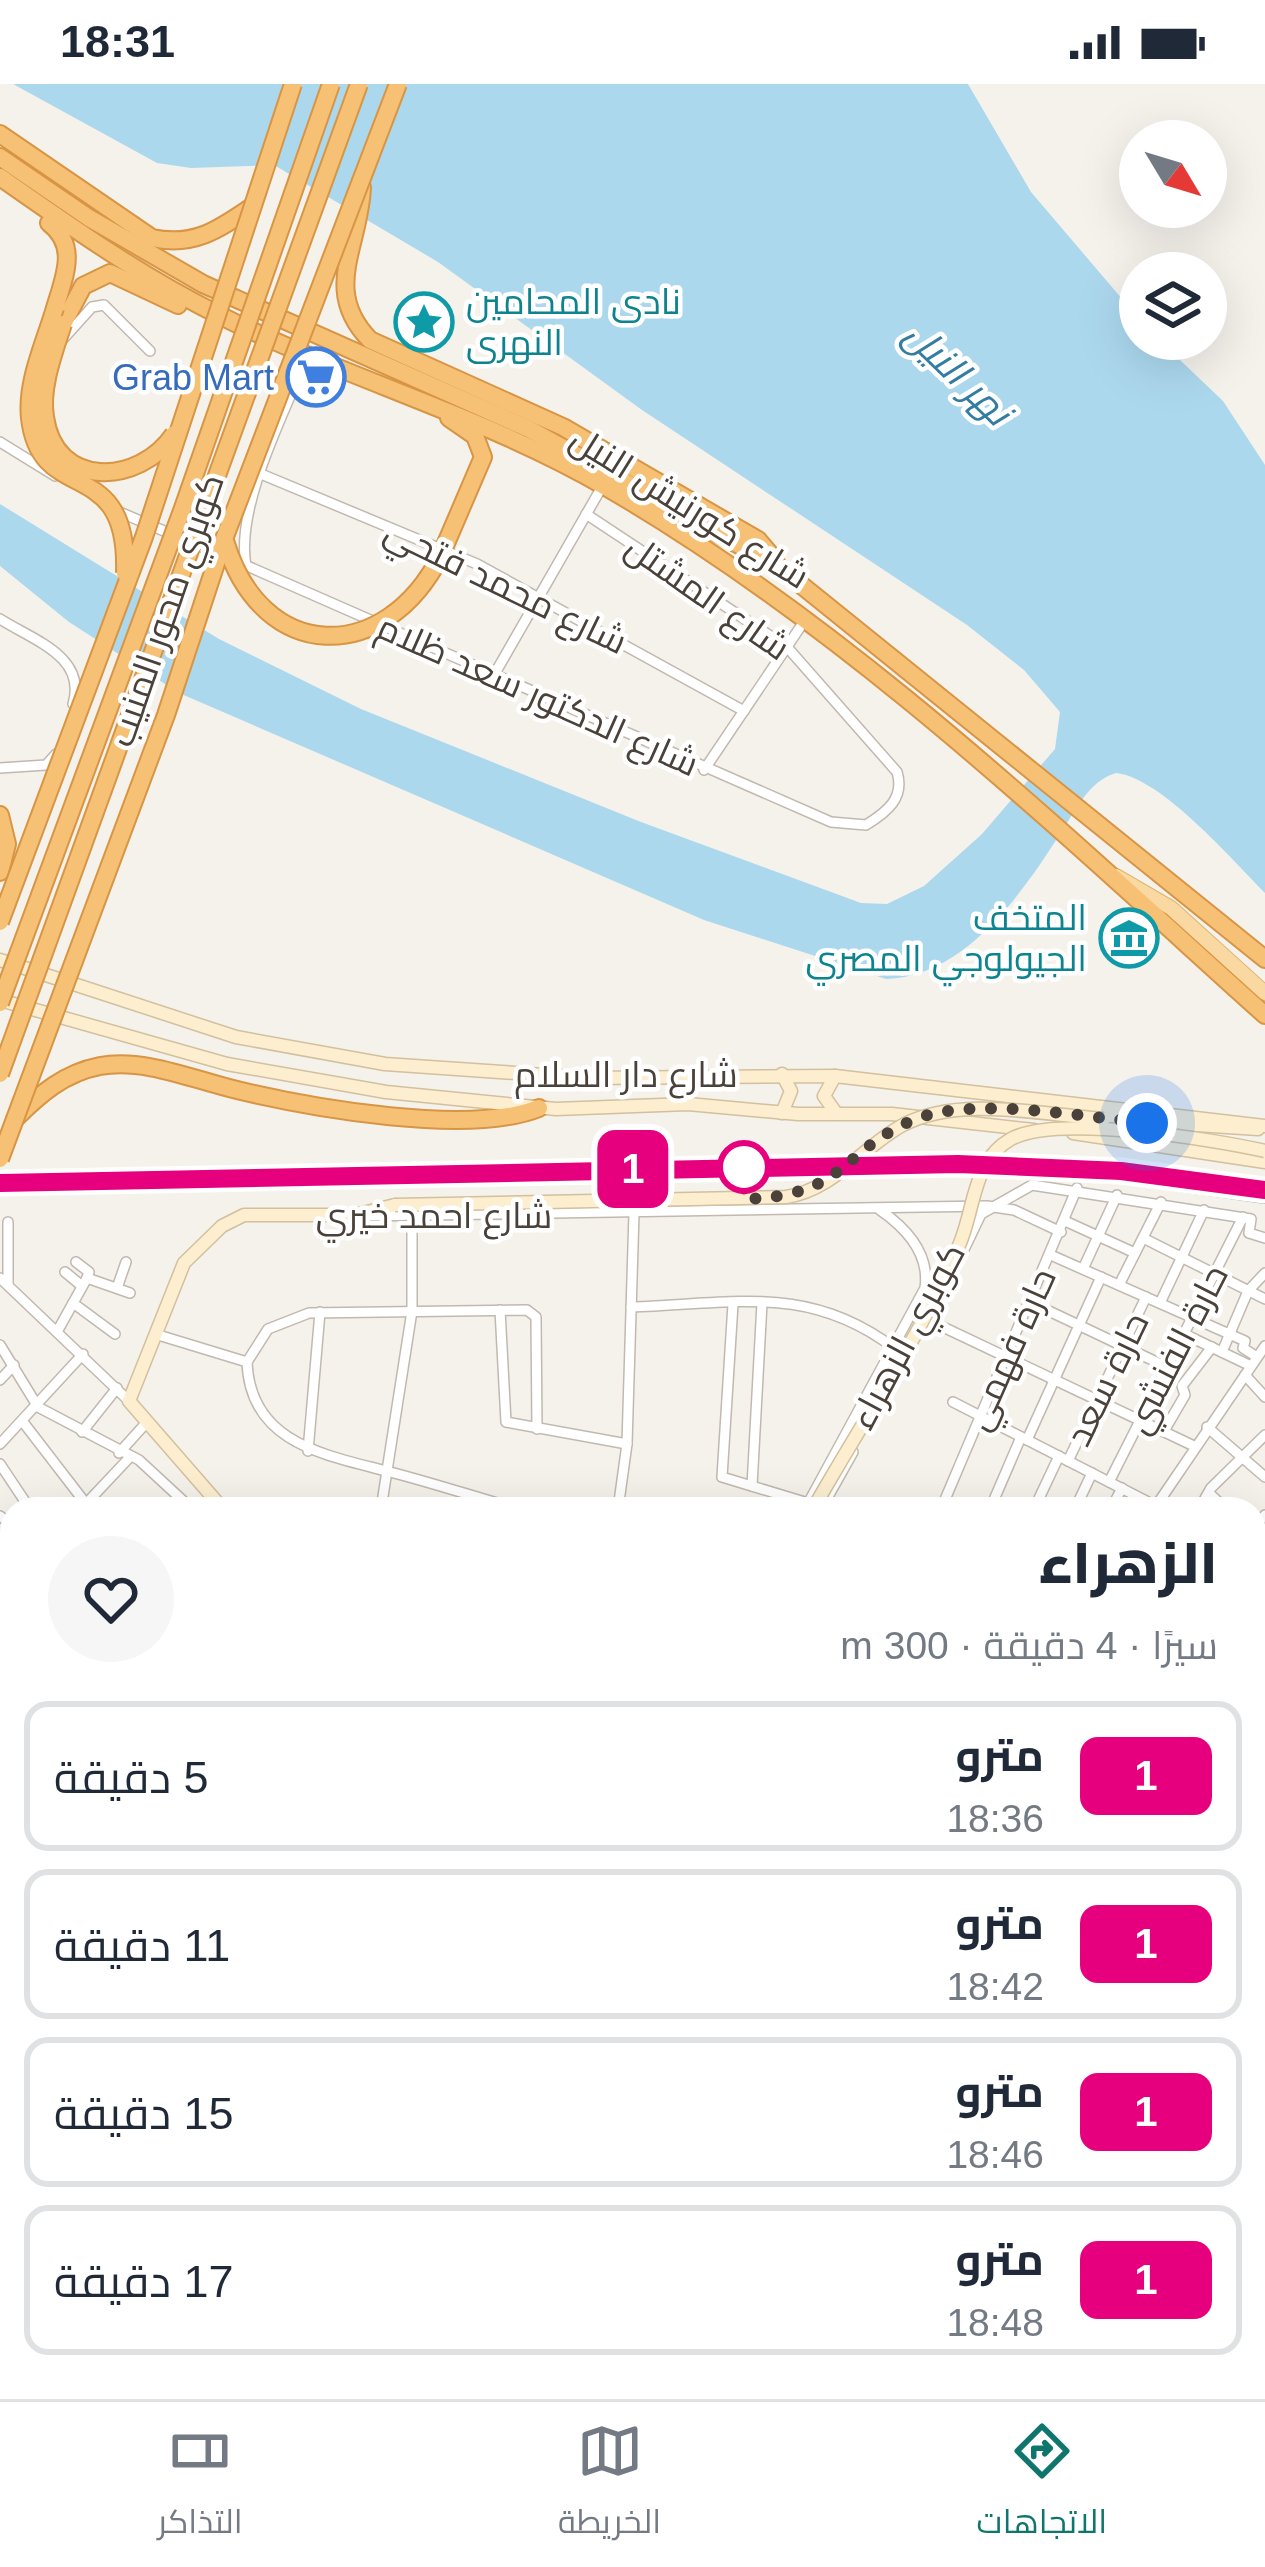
<!DOCTYPE html>
<html lang="ar">
<head>
<meta charset="utf-8">
<style>
	body { margin:0; font-family:Arial,Cairo,sans-serif; background:#f6f6f7; color:#1f2937; direction:rtl; height:100vh; display:flex; flex-direction:column; font-size:45px; white-space:nowrap }
	* { box-sizing:border-box; margin:0 }
	p { font-size:39px; color:#747a83 }
	.icon { flex:none; width:66px; height:66px; fill:none; stroke:currentColor; stroke-width:2; stroke-linecap:round; stroke-linejoin:round }
	.map { position:relative; flex:1; overflow:hidden; direction:ltr }
	.side { position:absolute; left:0px; top:1413px; width:1266px; height:903px; display:flex; flex-direction:column; background:#fff; border-radius:36px 36px 0 0; box-shadow:0 12px 48px #0002; direction:rtl }
	.side>* { flex:none }
	.badge { padding:0 24px; border-radius:18px; font-size:42px; line-height:78px }
	.needle { width:78px; rotate:128deg }
	.tools { position:absolute; left:1119px; top:36px; display:grid; gap:24px }
	.tools a { display:grid; place-items:center; width:108px; height:108px; border-radius:50%; background:#fff; box-shadow:0 12px 48px #0002; font-size:60px }
	.you { position:absolute; width:60px; height:60px; margin:-30px; border:9px solid #fff; border-radius:50%; background:#1a73e8; box-shadow:0 0 0 18px #1a73e833 }
	.map>.badge { position:absolute; translate:-50% -50%; box-shadow:0 0 0 6px #fff }
	.round { display:grid; place-items:center; flex:none; width:126px; height:126px; border-radius:63px; background:#f6f6f7 }
	.head { display:flex; align-items:center; justify-content:space-between; height:204px; padding:0 48px }
	h1 { font-size:57px; font-weight:800; line-height:90px }
	ul { padding:0; list-style:none }
	li { display:flex; align-items:center; gap:36px; height:150px; margin:0 24px 18px; padding:0 24px; border:6px solid #e0e1e3; border-radius:24px }
	li div { flex:1 }
	li b { display:block; font-size:45px }
	li em { font-style:normal }
	li .badge { min-width:132px; font-weight:700; text-align:center }
	.status { display:flex; justify-content:space-between; align-items:center; height:84px; padding:0 60px; background:#fff; direction:ltr }
	.status svg { height:33px; fill:currentColor }
	.menu { display:flex; justify-content:space-around; align-items:center; height:168px; border-top:3px solid #e0e1e3; background:#fff; font-size:33px; color:#747a83 }
	.menu a { display:grid; justify-items:center; gap:6px }
	.menu .selected { color:#0f766e }
	.map>svg:first-child { display:block }
	.water { fill:#acd8ee }
	.lines { fill:none; stroke-linecap:round; stroke-linejoin:round }
	.street-casing { stroke:#c1b9af; stroke-width:12 }
	.secondary-casing { stroke:#d2c09e; stroke-width:15 }
	.primary-casing { stroke:#dfb570; stroke-width:16 }
	.highway-casing { stroke:#d79545; stroke-width:20 }
	.street { stroke:#fff; stroke-width:9 }
	.secondary { stroke:#fceecf; stroke-width:12 }
	.primary { stroke:#f9d9a1; stroke-width:14 }
	.highway { stroke:#f7c175; stroke-width:16 }
	.rail-casing { stroke:#9a9a9a; stroke-width:8 }
	.rail { stroke:#fff; stroke-width:3; stroke-dasharray:9; stroke-linecap:butt }
	.secondary-bridge-casing { stroke:#d2c09e; stroke-width:15; stroke-linecap:butt }
	.highway-bridge-casing { stroke:#d79545; stroke-width:20; stroke-linecap:butt }
	.secondary-bridge { stroke:#fceecf; stroke-width:12 }
	.highway-bridge { stroke:#f7c175; stroke-width:16 }
	.line-casing { stroke:#fff; stroke-width:27 }
	.line { stroke:#e6007e; stroke-width:18 }
	.walk { stroke:#4a423a; stroke-width:12; stroke-dasharray:0 21.6 }
	.stop-dot { fill:#fff; stroke:#e6007e; stroke-width:6 }
	.labels { text-anchor:middle; dominant-baseline:central; stroke-width:9; stroke-linejoin:round; paint-order:stroke }
	.culture-label { font-size:36px; fill:#0d838f; stroke:#fff; text-anchor:start }
	.shop-label { font-size:36px; fill:#366cbe; stroke:#fff; text-anchor:end }
	.street-label { font-size:36px; fill:#4a423a; stroke:#fff }
	.water-label { font-size:39px; font-style:italic; fill:#337ca2; stroke:#fff }
</style>
</head>
<body>
<div class="status"><b>18:31</b><svg viewBox="0 0 49 12"><path d="M0 12V9h3v3zM5 12V6h3v6zM10 12V3h3v9zM15 12V0h3v12zM26 1h20v11H26zM47 4h2v5h-2z"/></svg></div>
<div class="map">
<svg width="1265" height="2315" viewBox="0 0 1265 2315">
	<rect width="100%" height="100%" fill="#f5f2ec"/>
	<path class="water" d="M13,0h955l63,108 109,128v19h18l65,62 42,64v428c-32,-32 -103,-115 -149,-120 -28,8 -41,39 -56,61 -39,61 -95,142 -174,145l-182,-59 -525,-227 -110,-71 -69,-56v-62l219,135 142,70 280,113 220,81 26,1 37,-18 58,-52 73,-85 5,-37 -36,-42 -57,-45 -325,-215 -204,-148 -164,-97 -83,3 -34,-5z"/>
	<g class="lines">
		<g class="street-casing">
			<g id="street">
				<polyline points="64,254 92,223 104,221 150,267"/>
				<polyline points="0,358 55,392"/>
				<polyline points="261,390 477,480 744,627"/>
				<polyline points="117,427 223,472"/>
				<path d="M238,478l593,260 35,3c21,-13 39,-27 31,-53l-110,-125 -201,-133"/>
				<path d="M246,482c-11,-60 39,-155 62,-211"/>
				<path d="M0,535c35,22 87,38 73,85"/>
				<polyline points="494,591 603,401"/>
				<polyline points="0,684 46,681 56,670"/>
				<polyline points="704,686 805,536"/>
				<polyline points="364,1132 987,1122 1014,1126 1061,1148"/>
				<polyline points="1065,1137 1135,1169"/>
				<polyline points="1143,1154 1265,1215"/>
				<polyline points="1053,1172 1245,1257 1243,1264 1257,1273"/>
				<polyline points="76,1178 89,1188 87,1194"/>
				<polyline points="1083,1185 1117,1111"/>
				<polyline points="65,1188 82,1202"/>
				<polyline points="0,1194 129,1317"/>
				<polyline points="8,1200 8,1138"/>
				<polyline points="1119,1201 1161,1118"/>
				<polyline points="117,1204 126,1178"/>
				<polyline points="73,1219 115,1250"/>
				<polyline points="1032,1219 1167,1283"/>
				<polyline points="1160,1219 1204,1126"/>
				<polyline points="733,1220 722,1393 808,1419"/>
				<path d="M631,1223c102,-3 177,-24 263,41"/>
				<polyline points="936,1224 981,1130 1032,1101 1251,1135 1249,1149 1265,1154"/>
				<polyline points="500,1226 506,1338 627,1360"/>
				<polyline points="922,1233 1194,1362"/>
				<polyline points="58,1246 87,1194 130,1209"/>
				<polyline points="155,1250 247,1278"/>
				<polyline points="1184,1250 1251,1282"/>
				<polyline points="0,1261 38,1323 139,1376 192,1425"/>
				<polyline points="1222,1268 1248,1207 1265,1189"/>
				<polyline points="1245,1291 1265,1313"/>
				<polyline points="0,1296 14,1281"/>
				<polyline points="953,1318 1156,1422"/>
				<polyline points="23,1338 90,1425"/>
				<polyline points="1207,1343 1265,1393"/>
				<polyline points="1164,1347 1185,1311 1182,1302 1212,1263"/>
				<polyline points="82,1348 117,1304"/>
				<polyline points="1027,1356 1101,1193"/>
				<polyline points="0,1360 83,1270"/>
				<polyline points="308,1367 320,1228"/>
				<polyline points="119,1369 147,1338"/>
				<polyline points="1068,1377 1146,1213"/>
				<polyline points="0,1380 30,1425"/>
				<polyline points="1109,1398 1243,1133"/>
				<polyline points="752,1402 762,1219"/>
				<polyline points="1209,1409 1226,1425"/>
				<polyline points="81,1425 130,1373"/>
				<polyline points="381,1425 412,1227 412,1134"/>
				<path d="M518,1425c-43,-12 -85,-26 -128,-37 -64,-17 -140,-28 -143,-110l21,-33 41,-16 218,-3 9,7 1,112"/>
				<polyline points="618,1425 627,1360 634,1129"/>
				<path d="M805,1425l120,-221c5,-34 -19,-60 -45,-78"/>
				<polyline points="821,1425 853,1368"/>
				<polyline points="941,1425 1077,1104"/>
				<polyline points="990,1425 1021,1353"/>
				<polyline points="1034,1425 1059,1372"/>
				<polyline points="1075,1425 1092,1389"/>
				<polyline points="1111,1425 1122,1404"/>
				<polyline points="1154,1425 1265,1262"/>
				<polyline points="1199,1425 1211,1404 1265,1351"/>
				<polyline points="0,1432 12,1441"/>
				<polyline points="1254,1443 1265,1431"/>
				<polyline points="0,1461 12,1446"/>
				<polyline points="1254,1521 1265,1517"/>
				<polyline points="1254,1581 1265,1585"/>
				<polyline points="0,1587 12,1598"/>
				<polyline points="1254,1621 1265,1625"/>
				<polyline points="1254,1664 1265,1667"/>
				<polyline points="0,1695 12,1704"/>
				<polyline points="1254,1706 1265,1709"/>
				<polyline points="0,1764 12,1748"/>
				<polyline points="1254,1792 1265,1796"/>
				<polyline points="0,1813 12,1799"/>
				<polyline points="1254,1848 1265,1851"/>
				<polyline points="0,1850 12,1858"/>
				<polyline points="0,1884 12,1865"/>
				<polyline points="0,1953 12,1936"/>
				<polyline points="0,2017 12,2027"/>
				<polyline points="0,2083 12,2068"/>
				<polyline points="10,2181 12,2183"/>
				<polyline points="0,2237 12,2249"/>
				<polyline points="1254,2269 1265,2262"/>
				<polyline points="76,2304 92,2315"/>
				<polyline points="227,2304 236,2315"/>
				<polyline points="384,2304 395,2315"/>
				<polyline points="450,2304 462,2315"/>
				<polyline points="528,2304 540,2315"/>
				<polyline points="595,2304 607,2315"/>
				<polyline points="626,2304 630,2315"/>
				<polyline points="2,2315 12,2300"/>
				<polyline points="120,2315 128,2304"/>
				<polyline points="201,2315 212,2304"/>
				<polyline points="301,2315 316,2304"/>
				<polyline points="1187,2315 1203,2304"/>
			</g>
		</g>
		<g class="secondary-casing">
			<g id="secondary">
				<polyline points="0,876 236,953 385,980 588,994 835,992 1265,1042"/>
				<polyline points="0,916 227,980 386,1008 556,1025 688,1020 798,1030 892,1030 1034,1046"/>
				<polyline points="782,990 791,1007 782,1029"/>
				<polyline points="835,992 824,1012 836,1029"/>
				<polyline points="1104,1035 1258,1045"/>
				<polyline points="1073,1049 1265,1078"/>
				<polyline points="223,1425 129,1317 184,1179 222,1142 244,1131 355,1131 395,1121"/>
				<polyline points="0,2146 12,2137"/>
			</g>
		</g>
		<g class="primary-casing">
			<polyline id="primary" points="1116,792 1171,824 1265,909"/>
		</g>
		<g class="highway-casing">
			<g id="highway">
				<path d="M0,50l152,104c41,9 66,-8 98,-30"/>
				<polyline points="0,73 89,134 203,200 529,345 779,483 1265,875"/>
				<path d="M0,93c70,49 139,98 215,136 128,65 267,102 391,174 243,141 451,341 659,528"/>
				<path d="M362,103c-2,59 -41,103 8,153l193,87 195,113 17,20"/>
				<path d="M49,139c30,23 15,54 6,85"/>
				<polyline points="63,240 83,202 110,189 178,221"/>
				<polyline points="441,471 483,373 475,352 449,334"/>
				<polyline points="0,731 7,760 0,788"/>
				<path d="M15,1035c25,-25 49,-46 85,-53 45,-8 94,14 137,24 75,18 232,46 302,18"/>
			</g>
		</g>
		<use href="#street" class="street"/>
		<use href="#secondary" class="secondary"/>
		<use href="#primary" class="primary"/>
		<use href="#highway" class="highway"/>
		<g class="rail-casing">
			<polyline id="rail" points="0,1107 963,1087 1123,1096 1265,1116"/>
		</g>
		<use href="#rail" class="rail"/>
		<g class="secondary-bridge-casing">
			<g id="secondary-bridge">
				<path d="M395,1121l391,-8c48,-7 76,-50 117,-72 58,-30 138,-10 201,-6"/>
				<path d="M813,1425c49,-87 109,-174 147,-266 15,-36 13,-83 51,-104 45,-25 201,0 254,12"/>
			</g>
		</g>
		<g class="highway-bridge-casing">
			<g id="highway-bridge">
				<path d="M55,224c-10,34 -29,74 -25,110 10,90 99,34 95,155"/>
				<path d="M63,240c-9,28 -23,64 -18,93 10,72 94,69 129,17"/>
				<path d="M225,457c37,123 160,125 216,14"/>
				<polyline points="0,838 144,453 293,0"/>
				<polyline points="0,919 183,424 331,0"/>
				<polyline points="0,990 359,0"/>
				<polyline points="0,1075 166,631 224,455 398,0"/>
			</g>
		</g>
		<use href="#secondary-bridge" class="secondary-bridge"/>
		<use href="#highway-bridge" class="highway-bridge"/>
	</g>
	<g class="lines">
		<g class="line-casing">
			<polyline id="line" points="0,1099 958,1080 1121,1087 1265,1106"/>
		</g>
		<use href="#line" class="line"/>
		<path class="walk" d="M744,1083v32c104,-3 94,-48 172,-80 58,-23 168,-2 231,4"/>
	</g>
	<defs>
		<g id="sight-ring" transform="scale(3)"><circle r="9.5" fill="#fff" stroke="#0f9aa8" stroke-width="1.5"/><path d="M0-6L1.8-2.2L6-1.7L2.9 1.2L3.7 5.4L0 3.3L-3.7 5.4L-2.9 1.2L-6-1.7L-1.8-2.2Z" fill="#0f9aa8"/></g>
		<g id="supermarket-ring" transform="scale(3)"><circle r="9.5" fill="#fff" stroke="#3f7fe0" stroke-width="1.5"/><path d="M-6-5.5h2.5l.6 2H6L4.5 2H-2.5L-4.4-4H-6ZM-1.5 3.2a1.3 1.3 0 1 0 .1 0ZM3 3.2a1.3 1.3 0 1 0 .1 0Z" fill="#3f7fe0"/></g>
		<g id="museum-ring" transform="scale(3)"><circle r="9.5" fill="#fff" stroke="#0f9aa8" stroke-width="1.5"/><path d="M0-6L6-3V-2H-6V-3ZM-5-1h2V3h-2ZM-1-1h2V3h-2ZM3-1h2V3H3ZM-6 4H6V6H-6Z" fill="#0f9aa8"/></g>
	</defs>
	<g fill-rule="evenodd">
		<use href="#sight-ring" x="424" y="238"/>
		<use href="#supermarket-ring" x="316" y="293"/>
		<use href="#museum-ring" x="1129" y="854"/>
	</g>
	<circle class="stop-dot" cx="744" cy="1083" r="24"/>
	<g class="labels">
		<g class="culture-label">
			<text x="466" y="217">نادى المحامين<tspan x="466" dy="41">النهرى</tspan></text>
			<text x="1087" y="833" text-anchor="end">المتخف<tspan x="1087" dy="41">الجيولوجي المصري</tspan></text>
		</g>
		<g class="shop-label">
			<text x="274" y="293">Grab Mart</text>
		</g>
		<g class="street-label">
			<text transform="translate(690 423) rotate(32)">شارع كورنيش النيل</text>
			<text transform="translate(506 502) rotate(26)">شارع محمد فتحي</text>
			<text transform="translate(708 513) rotate(35)">شارع المشتل</text>
			<text transform="translate(166 526) rotate(-71)">كوبري محور المنيب</text>
			<text transform="translate(538 611) rotate(24)">شارع الدكتور سعد ظلام</text>
			<text x="626" y="990">شارع دار السلام</text>
			<text x="434" y="1131">شارع احمد خيري</text>
			<text transform="translate(907 1252) rotate(-62)">كوبري الزهراء</text>
			<text transform="translate(1010 1265) rotate(-66)">حارة فهمي</text>
			<text transform="translate(1176 1265) rotate(-63)">حارة الفنشي</text>
			<text transform="translate(1107 1295) rotate(-64)">حارة سعد</text>
		</g>
		<g class="water-label">
			<text transform="translate(958 289) rotate(44)">نهر النيل</text>
		</g>
	</g>
</svg>
<div class="tools">
<a><svg class="needle" viewBox="-14 -14 28 28"><path d="M0-13l5 13h-10z" fill="#e53935"/><path d="M0 13l5-13h-10z" fill="#747a83"/></svg></a>
<a><svg class="icon" aria-label="layers" viewBox="0 0 24 24"><path d="M12 4l9 5-9 5-9-5zM3 14l9 5 9-5"/></svg></a>
</div>
<div class="you" style="left:1147px;top:1039px"></div>
<b class="badge" style="left:633px;top:1085px;background:#e6007e;color:#fff">1</b>
<section class="side">
<div class="head"><div><h1>الزهراء</h1><p>سيرًا · 4 دقيقة · 300 m</p></div><a class="round"><svg class="icon" aria-label="heart" viewBox="0 0 24 24"><path d="M12 20l-8-8c-3-5 5-10 8-4 3-6 11-1 8 4z"/></svg></a></div>
<ul>
<li><span class="badge" style="background:#e6007e;color:#fff">1</span><div><b>مترو</b><p>18:36</p></div><em>5 دقيقة</em></li>
<li><span class="badge" style="background:#e6007e;color:#fff">1</span><div><b>مترو</b><p>18:42</p></div><em>11 دقيقة</em></li>
<li><span class="badge" style="background:#e6007e;color:#fff">1</span><div><b>مترو</b><p>18:46</p></div><em>15 دقيقة</em></li>
<li><span class="badge" style="background:#e6007e;color:#fff">1</span><div><b>مترو</b><p>18:48</p></div><em>17 دقيقة</em></li>
</ul>
</section>
</div>
<nav class="menu">
<a class="selected"><svg class="icon" aria-label="directions" viewBox="0 0 24 24"><path d="M12 3l9 9-9 9-9-9zM9 14v-3h6M13 9l2 2-2 2"/></svg>الاتجاهات</a>
<a><svg class="icon" aria-label="map" viewBox="0 0 24 24"><path d="M3 6l6-2 6 2 6-2v14l-6 2-6-2-6 2zM9 4v14M15 6v14"/></svg>الخريطة</a>
<a><svg class="icon" aria-label="tickets" viewBox="0 0 24 24"><path d="M3 7h18v10H3zM15 7v10"/></svg>التذاكر</a>
</nav>
</body>
</html>
